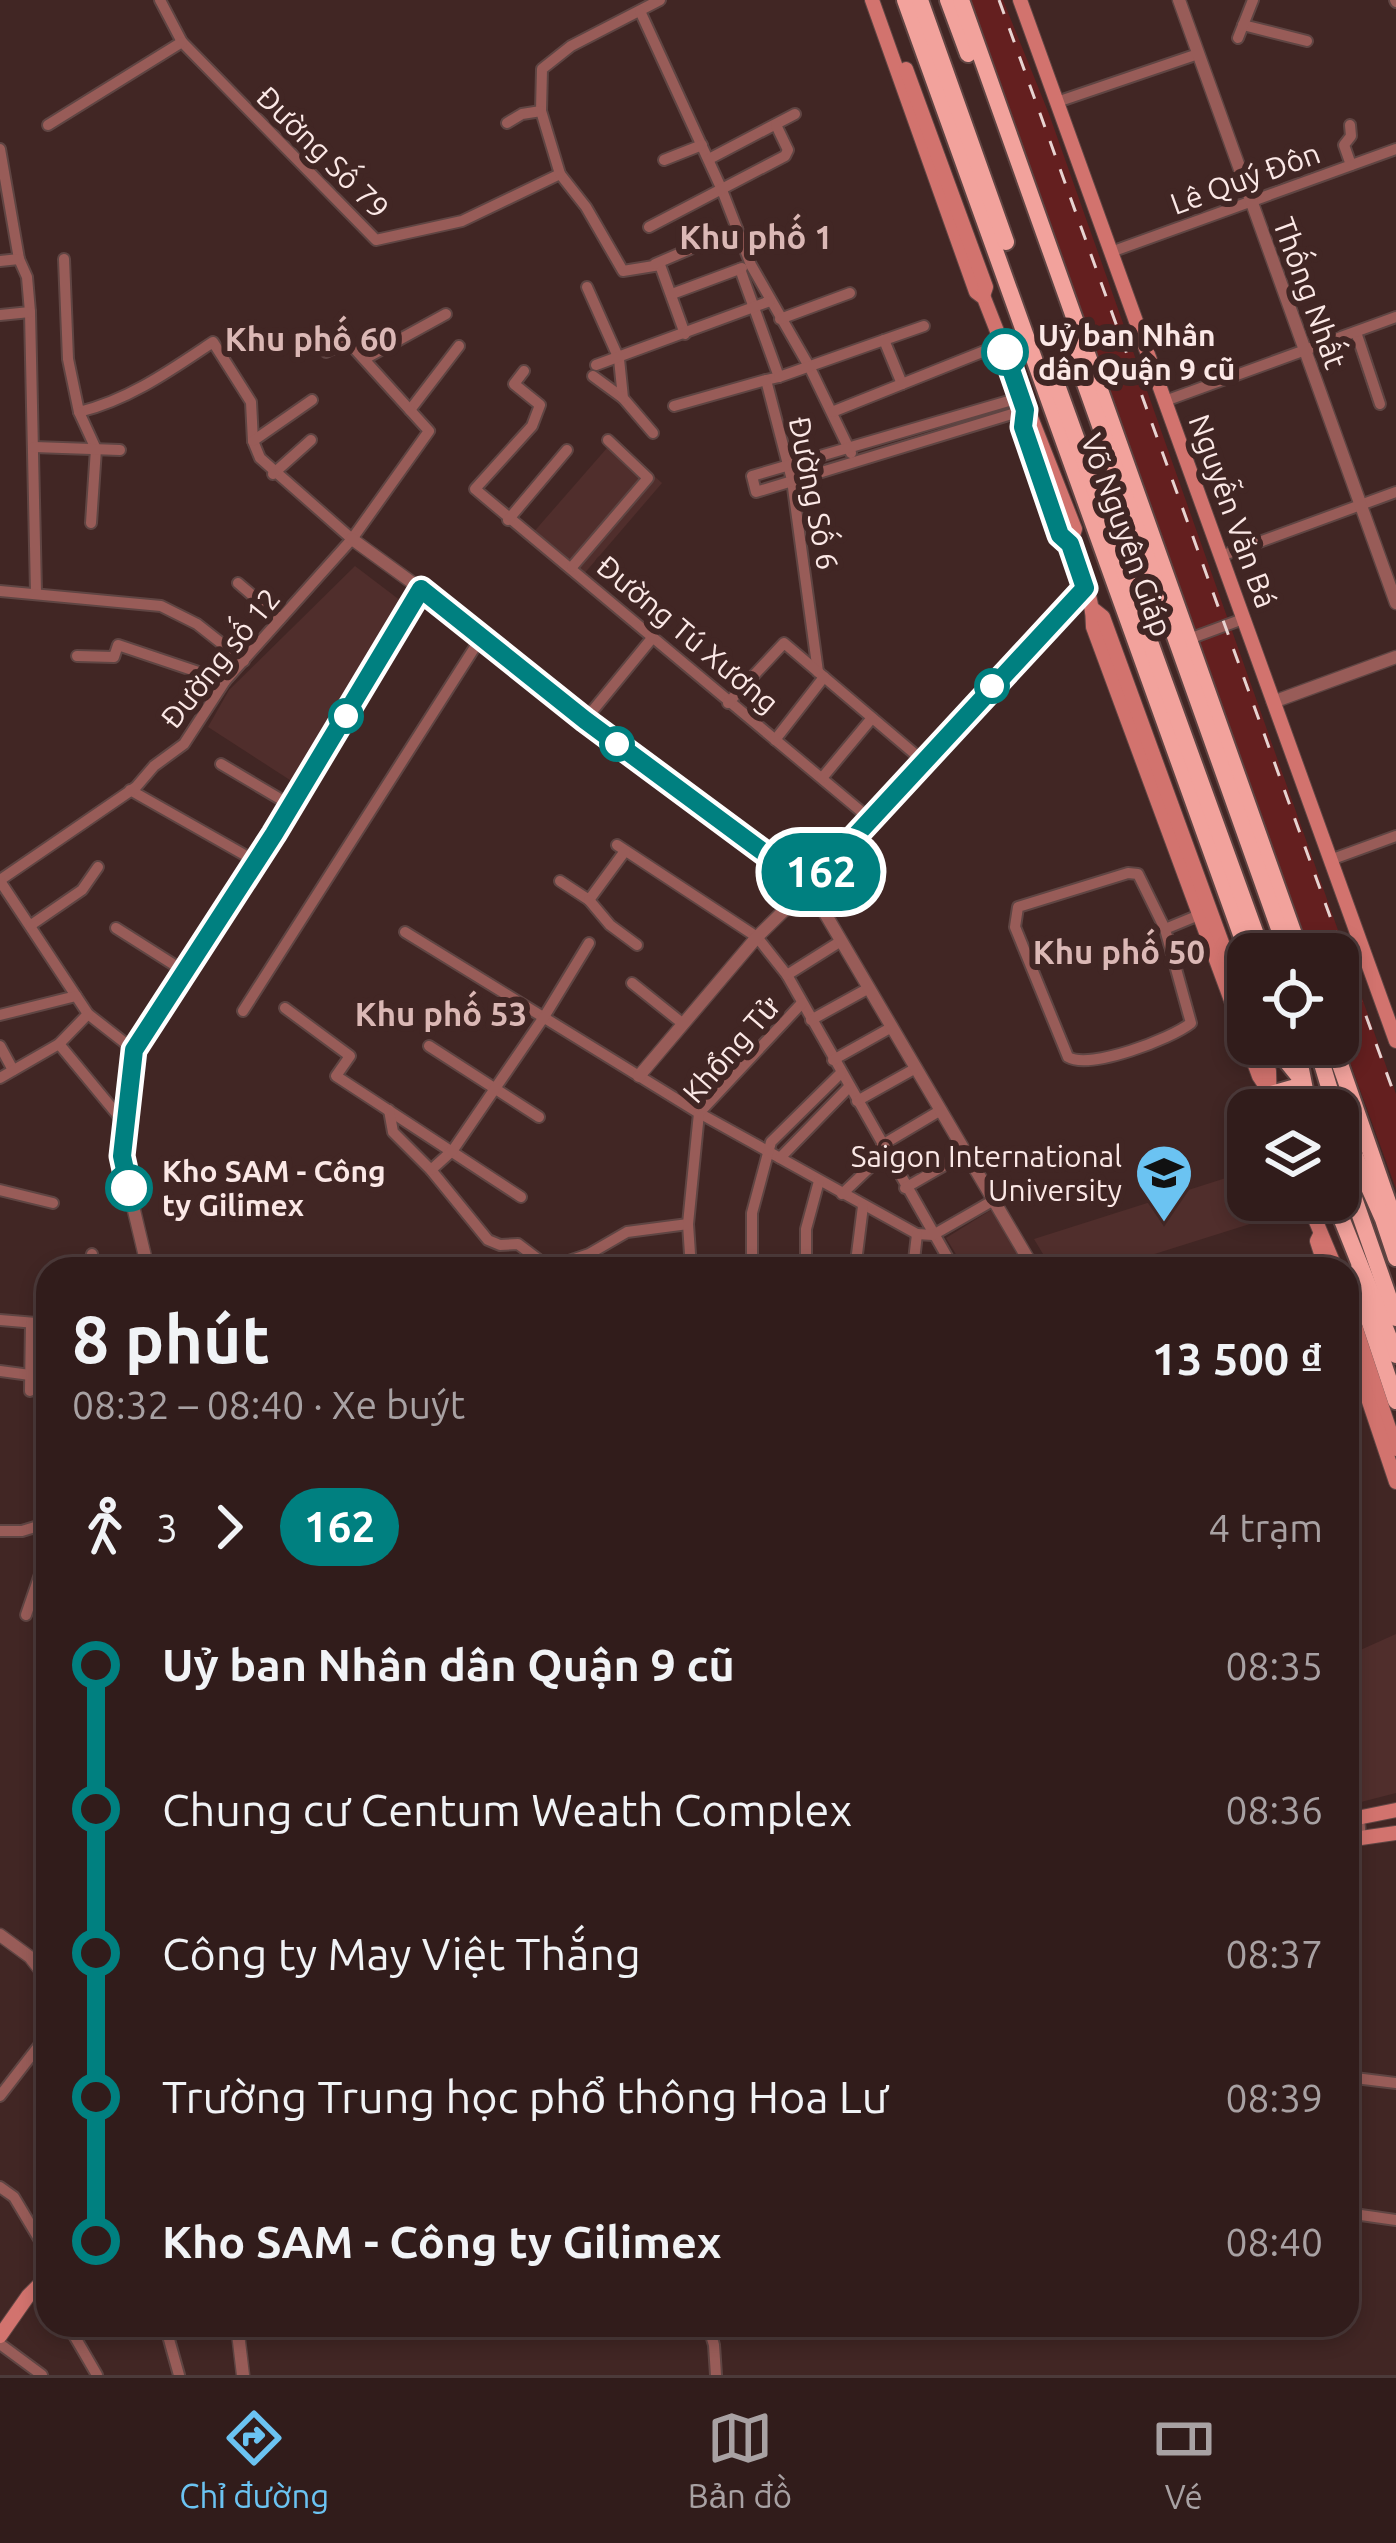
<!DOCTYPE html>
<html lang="vi">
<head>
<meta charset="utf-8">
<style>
	body { margin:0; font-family:Ubuntu,sans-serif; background:#3d2928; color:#f1f3f6; height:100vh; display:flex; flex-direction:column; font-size:45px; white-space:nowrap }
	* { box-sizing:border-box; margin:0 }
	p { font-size:39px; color:#a8a1a3 }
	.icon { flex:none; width:66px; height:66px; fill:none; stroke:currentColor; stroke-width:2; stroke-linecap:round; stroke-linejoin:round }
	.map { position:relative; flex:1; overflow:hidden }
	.sheet { position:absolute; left:36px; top:1257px; width:1323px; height:1080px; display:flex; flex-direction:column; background:#311c1b; border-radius:36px; box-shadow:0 6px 18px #0003,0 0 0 3px #4c3a3a }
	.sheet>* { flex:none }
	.badge { padding:0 24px; border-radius:39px; font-size:42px; line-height:78px }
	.buttons { position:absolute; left:1227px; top:933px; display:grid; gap:24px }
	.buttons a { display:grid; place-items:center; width:132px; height:132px; border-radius:24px; background:#311c1b; box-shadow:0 6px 18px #0003,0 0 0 3px #4c3a3a; font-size:60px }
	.map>.badge { position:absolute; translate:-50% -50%; box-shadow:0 0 0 6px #fff }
	.legs { display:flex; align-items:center; gap:18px; height:132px; padding:0 36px; font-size:39px }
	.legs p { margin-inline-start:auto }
	.headline { display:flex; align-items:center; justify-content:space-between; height:204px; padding:0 36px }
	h1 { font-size:66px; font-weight:600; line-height:90px }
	ul { padding:0 36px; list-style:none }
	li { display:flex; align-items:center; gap:42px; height:144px; font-size:45px }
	li i { display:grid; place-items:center; width:18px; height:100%; margin:0 15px; background:currentColor }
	li i::after { content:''; width:30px; height:30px; margin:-15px; border:9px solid; border-radius:50%; background:#311c1b }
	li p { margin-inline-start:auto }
	li:first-child i { background:linear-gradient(#0000 50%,currentColor 0) }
	li:last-child i { background:linear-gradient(currentColor 50%,#0000 0) }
	.dock { display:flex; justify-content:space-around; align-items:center; height:168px; border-top:3px solid #4c3a3a; background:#311c1b; font-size:33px; color:#a8a1a3 }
	.dock a { display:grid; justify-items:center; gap:6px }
	.dock .selected { color:#6bc3f2 }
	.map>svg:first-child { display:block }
	.built { fill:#502e2c }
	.green { fill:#641f1f }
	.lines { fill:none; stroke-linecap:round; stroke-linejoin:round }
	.minor-casing { stroke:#5f4543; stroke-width:14 }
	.tertiary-casing { stroke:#5f4543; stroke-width:15 }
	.secondary-casing { stroke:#5f4543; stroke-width:16 }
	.trunk-casing { stroke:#5f4543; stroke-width:20 }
	.minor { stroke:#985c58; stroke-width:10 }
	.tertiary { stroke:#985c58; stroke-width:12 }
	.secondary { stroke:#d2736e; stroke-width:14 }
	.trunk { stroke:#f2a29c; stroke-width:16 }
	.rail { stroke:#e7d3d1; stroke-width:3; stroke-dasharray:15 15; stroke-linecap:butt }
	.line-1-casing { stroke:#fff; stroke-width:27 }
	.line-1 { stroke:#008080; stroke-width:18 }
	.stop-1-dot { fill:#fff; stroke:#008080; stroke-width:6 }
	.labels { text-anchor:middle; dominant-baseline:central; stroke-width:12; stroke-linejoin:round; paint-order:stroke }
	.street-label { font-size:30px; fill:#fbe8e6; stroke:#412624 }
	.stop-label { font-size:30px; font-weight:bold; fill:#fbe8e6; stroke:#412624; text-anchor:start }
	.poi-label { font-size:30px; fill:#fbe8e6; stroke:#412624; text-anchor:end }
	.neighbourhood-label { font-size:33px; font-weight:bold; fill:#dbb8b5; stroke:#412624 }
</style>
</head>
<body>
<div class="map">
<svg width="1396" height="2375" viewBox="0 0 1396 2375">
	<rect width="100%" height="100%" fill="#412624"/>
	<g class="built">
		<polygon points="614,440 662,483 583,575 532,534"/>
		<polygon points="355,566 401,601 293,782 208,727 229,690"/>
		<polygon points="1248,1171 1248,1200 1291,1200 1294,1210 1107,1269 1052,1269 1034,1239"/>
		<polygon points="991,1210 1029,1269 965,1269 946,1238"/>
		<polygon points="1396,1634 1396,1793 1361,1802 1347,1774 1347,1656"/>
	</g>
	<polygon class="green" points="971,0 1003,0 1049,114 1396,1094 1396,1189 1338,1029 1338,954 1311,954"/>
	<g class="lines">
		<g class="minor-casing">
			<g id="minor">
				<polyline points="160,0 182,42 376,240 462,221 560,174"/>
				<polyline points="660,0 571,46 542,69 541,111 560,174 586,207 623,271 660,265 685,334"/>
				<polyline points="1395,0 1396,2"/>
				<polyline points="640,11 722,190 751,265 810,368 851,453"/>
				<polyline points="1243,25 1307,41"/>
				<polyline points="1238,38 1253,0"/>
				<polyline points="1057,102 1198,54"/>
				<polyline points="507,123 522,114 541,111"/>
				<polyline points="48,125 182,42"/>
				<polyline points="1350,125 1351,136 1344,145 1351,165"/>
				<polyline points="0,149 19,259 27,277 30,312 36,593"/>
				<polyline points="709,159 795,114"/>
				<polyline points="664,160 702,145"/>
				<polyline points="649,227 785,156 788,150 776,125"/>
				<polyline points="1111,252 1396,149"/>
				<path d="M64,259l4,100 11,53c50,-12 92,-42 134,-70l38,60 2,39 7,17 92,81"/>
				<polyline points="0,261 19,259"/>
				<polyline points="655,264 737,229"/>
				<polyline points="740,269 779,377 766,380 792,480 818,672"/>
				<polyline points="587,287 619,359 623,398 653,433"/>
				<polyline points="672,294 742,268"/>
				<polyline points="0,315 30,312"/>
				<polyline points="780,319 850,293"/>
				<polyline points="1356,332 1380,404"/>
				<polyline points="884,340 924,326"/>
				<polyline points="366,358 446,314"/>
				<polyline points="596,365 770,301"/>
				<polyline points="524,371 514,384 540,405 532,426 475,489 869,818"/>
				<polyline points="593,376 623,398"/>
				<polyline points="779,377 884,340 902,384"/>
				<polyline points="1022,397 752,476 756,492 1025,410"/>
				<polyline points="1165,401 1396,317"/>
				<polyline points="674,406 766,380"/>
				<polyline points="410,410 459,346"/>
				<polyline points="79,412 96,449 91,523"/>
				<polyline points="832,412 1002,344"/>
				<polyline points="253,441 312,400"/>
				<polyline points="34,447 120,450"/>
				<polyline points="273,474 311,440"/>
				<polyline points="508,520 567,450"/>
				<polyline points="1221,556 1396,492"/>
				<polyline points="572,567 648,478 608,440"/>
				<polyline points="238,583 280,619"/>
				<polyline points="0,591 161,606 197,624 244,661"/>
				<polyline points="1189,639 1243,619"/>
				<polyline points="77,656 114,657 118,645 225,681"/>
				<polyline points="728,703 784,643 922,760"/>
				<polyline points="585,720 653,637"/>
				<polyline points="775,740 824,677"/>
				<polyline points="221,764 292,806"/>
				<polyline points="822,778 872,718"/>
				<polyline points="130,790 257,862"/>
				<polyline points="617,845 757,937 787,975 954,1269"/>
				<polyline points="1330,860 1396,836"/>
				<polyline points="0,880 136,787 154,766 184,744 225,681 352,539 429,431 351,345 341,345 326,352"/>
				<polyline points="0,881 88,1014 134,1050"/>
				<polyline points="560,881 589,900 625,851"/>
				<polyline points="589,900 610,925 637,945"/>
				<polyline points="31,925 82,890 98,867"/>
				<polyline points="116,928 187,973"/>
				<path d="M1165,929l26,94c-20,16 -101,47 -123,34l-53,-130 3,-20 110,-34 10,1 27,55 34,-14"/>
				<polyline points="405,932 699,1113 917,1234 933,1235 994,1200"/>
				<polyline points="787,975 841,941"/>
				<polyline points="632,983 682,1023"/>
				<polyline points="285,1008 350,1056 336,1076 521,1197"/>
				<polyline points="243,1011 482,636"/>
				<polyline points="0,1015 76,996"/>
				<polyline points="811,1020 869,988"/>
				<polyline points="59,1044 126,1125"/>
				<polyline points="0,1046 13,1070"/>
				<polyline points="429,1046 539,1117"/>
				<polyline points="833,1060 892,1027"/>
				<polyline points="0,1078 59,1044 88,1014"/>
				<polyline points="857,1101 916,1068"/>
				<polyline points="389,1110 393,1132 431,1170 488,1240 500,1245 518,1244 551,1269"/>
				<polyline points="882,1145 941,1110"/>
				<polyline points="780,1158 849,1087"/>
				<polyline points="431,1170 453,1150 544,1017 589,943"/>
				<polyline points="905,1188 966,1153"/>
				<polyline points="0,1190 53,1203"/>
				<polyline points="842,1194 886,1152"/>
				<polyline points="551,1267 589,1254 627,1232 688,1224"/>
				<polyline points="88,1269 92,1254"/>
				<polyline points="691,1269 688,1224 699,1113 802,1003"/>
				<polyline points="752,1269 752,1213 771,1142 841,1073"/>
				<polyline points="806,1269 806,1229 819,1181"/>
				<polyline points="859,1269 857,1254 863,1206"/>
				<polyline points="913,1269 917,1234"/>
				<polyline points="0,1320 48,1324"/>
				<polyline points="0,1371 30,1375"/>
				<polyline points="30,1391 31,1323"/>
				<polyline points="0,1531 22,1531 48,1523"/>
				<polyline points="26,1615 45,1560"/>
				<polyline points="1347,2077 1396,2083"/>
				<polyline points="0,2096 48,2034"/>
				<polyline points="0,2187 14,2197 48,2254"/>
				<polyline points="1347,2213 1396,2220"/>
				<polyline points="68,2325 97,2375"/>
				<polyline points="165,2325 179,2375"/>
				<polyline points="708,2325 714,2345 716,2375"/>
				<polyline points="0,2344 42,2375"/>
			</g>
		</g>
		<g class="tertiary-casing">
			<g id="tertiary">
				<polyline points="1179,0 1396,603"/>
				<polyline points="352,539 421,589 585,720 809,886 1034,1269"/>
				<polyline points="1273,702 1396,657"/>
				<polyline points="639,1076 757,937 809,886 1085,588"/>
				<polyline points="148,1269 121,1156 134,1050 187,973 292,806 421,589"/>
				<polyline points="1347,1800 1358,1818 1360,1838"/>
				<polyline points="0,1935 30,1957 48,1980"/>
				<polyline points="237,2325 243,2375"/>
			</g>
		</g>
		<g class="secondary-casing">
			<g id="secondary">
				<polyline points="872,0 976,292 984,298 1075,529 1070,544"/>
				<polyline points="1020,0 1396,1041"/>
				<polyline points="906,69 986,287 983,296"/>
				<path d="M1025,410l-2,17 37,108c20,19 33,64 33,92l166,449 12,18"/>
				<polyline points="1093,609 1103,617 1248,1014"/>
				<polyline points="1259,1044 1269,1071 1270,1110"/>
				<polyline points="1307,1200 1336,1269"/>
				<polyline points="1320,1235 1317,1241 1326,1269"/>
				<polyline points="1347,1302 1396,1449"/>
				<polyline points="1347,1336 1396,1482"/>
				<polyline points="1347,1820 1396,1810"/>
				<polyline points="1347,1840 1396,1833"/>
				<polyline points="0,2336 28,2296 48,2276"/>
			</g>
		</g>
		<g class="trunk-casing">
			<g id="trunk">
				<polyline points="905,0 1248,954"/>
				<polyline points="920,0 1006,242"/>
				<polyline points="948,0 968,54"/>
				<polyline points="961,0 1301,954"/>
				<polyline points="1067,333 1288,954"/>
				<polyline points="1057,385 1263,954"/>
				<polyline points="1281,1044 1288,1063 1301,1079"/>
				<polyline points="1296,1044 1309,1110"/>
				<polyline points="1316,1044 1336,1110"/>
				<polyline points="1333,1044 1396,1225"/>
				<polyline points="1271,1094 1303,1085"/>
				<polyline points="1338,1116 1354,1198 1396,1318"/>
				<polyline points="1350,1145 1383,1219 1396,1258"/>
				<polyline points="1334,1200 1396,1355"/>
				<polyline points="1307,1201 1307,1200"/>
				<polyline points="1358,1270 1359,1290 1396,1401"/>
			</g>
		</g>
		<use href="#minor" class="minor"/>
		<use href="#tertiary" class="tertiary"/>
		<use href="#secondary" class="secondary"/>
		<use href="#trunk" class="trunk"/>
		<polyline class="rail" points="999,0 1396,1099"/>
	</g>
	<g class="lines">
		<g class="line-1-casing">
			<polyline id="line-1" points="129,1188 122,1156 134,1050 274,834 421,589 585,720 809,886 1085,588 1070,544 1060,535 1023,427 1025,410 1005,352"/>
		</g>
		<use href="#line-1" class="line-1"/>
	</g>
	<defs>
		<g id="university-pin" transform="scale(3)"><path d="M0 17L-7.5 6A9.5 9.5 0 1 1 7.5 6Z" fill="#6bc3f2" stroke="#412624"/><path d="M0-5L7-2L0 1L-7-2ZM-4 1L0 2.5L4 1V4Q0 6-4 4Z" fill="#111"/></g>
	</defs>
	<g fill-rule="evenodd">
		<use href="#university-pin" x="1164" y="1173"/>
	</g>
	<g class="stop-1-dot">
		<circle cx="1005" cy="352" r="21"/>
		<circle cx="992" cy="686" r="15"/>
		<circle cx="346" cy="716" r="15"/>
		<circle cx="617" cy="744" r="15"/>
		<circle cx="129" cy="1188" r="21"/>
	</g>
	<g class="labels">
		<g class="street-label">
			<text transform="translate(323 152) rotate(45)">Đường Số 79</text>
			<text transform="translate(1245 178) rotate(-20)">Lê Quý Đôn</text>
			<text transform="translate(1310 293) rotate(70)">Thống Nhất</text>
			<text transform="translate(814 493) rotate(79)">Đường Số 6</text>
			<text transform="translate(1233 511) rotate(70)">Nguyễn Văn Bá</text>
			<text transform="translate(1127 535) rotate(70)">Võ Nguyên Giáp</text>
			<text transform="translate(688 634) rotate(40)">Đường Tú Xương</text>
			<text transform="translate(220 658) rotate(-51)">Đường số 12</text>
			<text transform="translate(731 1049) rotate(-49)">Khổng Tử</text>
		</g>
		<g class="stop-label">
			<text x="1038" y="335">Uỷ ban Nhân<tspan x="1038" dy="34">dân Quận 9 cũ</tspan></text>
			<text x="162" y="1171">Kho SAM - Công<tspan x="162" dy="34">ty Gilimex</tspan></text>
		</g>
		<g class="poi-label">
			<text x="1122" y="1156">Saigon International<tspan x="1122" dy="34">University</tspan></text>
		</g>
		<g class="neighbourhood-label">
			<text x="756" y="236">Khu phố 1</text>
			<text x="311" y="338">Khu phố 60</text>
			<text x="1119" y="951">Khu phố 50</text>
			<text x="441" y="1013">Khu phố 53</text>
		</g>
	</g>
</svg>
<div class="buttons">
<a><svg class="icon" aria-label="locate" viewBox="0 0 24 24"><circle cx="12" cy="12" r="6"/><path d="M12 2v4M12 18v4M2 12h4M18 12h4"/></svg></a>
<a><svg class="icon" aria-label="layers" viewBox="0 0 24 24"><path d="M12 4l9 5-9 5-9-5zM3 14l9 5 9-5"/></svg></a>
</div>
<b class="badge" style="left:821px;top:872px;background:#008080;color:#fff">162</b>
<section class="sheet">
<div class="headline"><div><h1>8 phút</h1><p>08:32 – 08:40 · Xe buýt</p></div><b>13 500 ₫</b></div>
<div class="legs"><svg class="icon" aria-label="walk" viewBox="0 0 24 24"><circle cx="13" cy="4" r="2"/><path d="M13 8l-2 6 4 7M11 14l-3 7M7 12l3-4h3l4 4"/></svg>3<svg class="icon" aria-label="forward" viewBox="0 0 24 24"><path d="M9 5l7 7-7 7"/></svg><b class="badge" style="background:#008080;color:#fff">162</b><p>4 trạm</p></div>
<ul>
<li><i style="color:#008080"></i><b>Uỷ ban Nhân dân Quận 9 cũ</b><p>08:35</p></li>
<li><i style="color:#008080"></i><span>Chung cư Centum Weath Complex</span><p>08:36</p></li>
<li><i style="color:#008080"></i><span>Công ty May Việt Thắng</span><p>08:37</p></li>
<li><i style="color:#008080"></i><span>Trường Trung học phổ thông Hoa Lư</span><p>08:39</p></li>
<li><i style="color:#008080"></i><b>Kho SAM - Công ty Gilimex</b><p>08:40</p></li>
</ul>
</section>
</div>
<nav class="dock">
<a class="selected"><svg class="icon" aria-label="directions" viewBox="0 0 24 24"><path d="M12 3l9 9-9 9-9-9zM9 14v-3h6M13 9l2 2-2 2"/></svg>Chỉ đường</a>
<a><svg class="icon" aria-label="map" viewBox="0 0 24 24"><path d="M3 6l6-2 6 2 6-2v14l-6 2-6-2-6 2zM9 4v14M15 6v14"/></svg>Bản đồ</a>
<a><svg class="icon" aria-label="tickets" viewBox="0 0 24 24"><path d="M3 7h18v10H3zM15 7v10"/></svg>Vé</a>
</nav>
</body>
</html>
